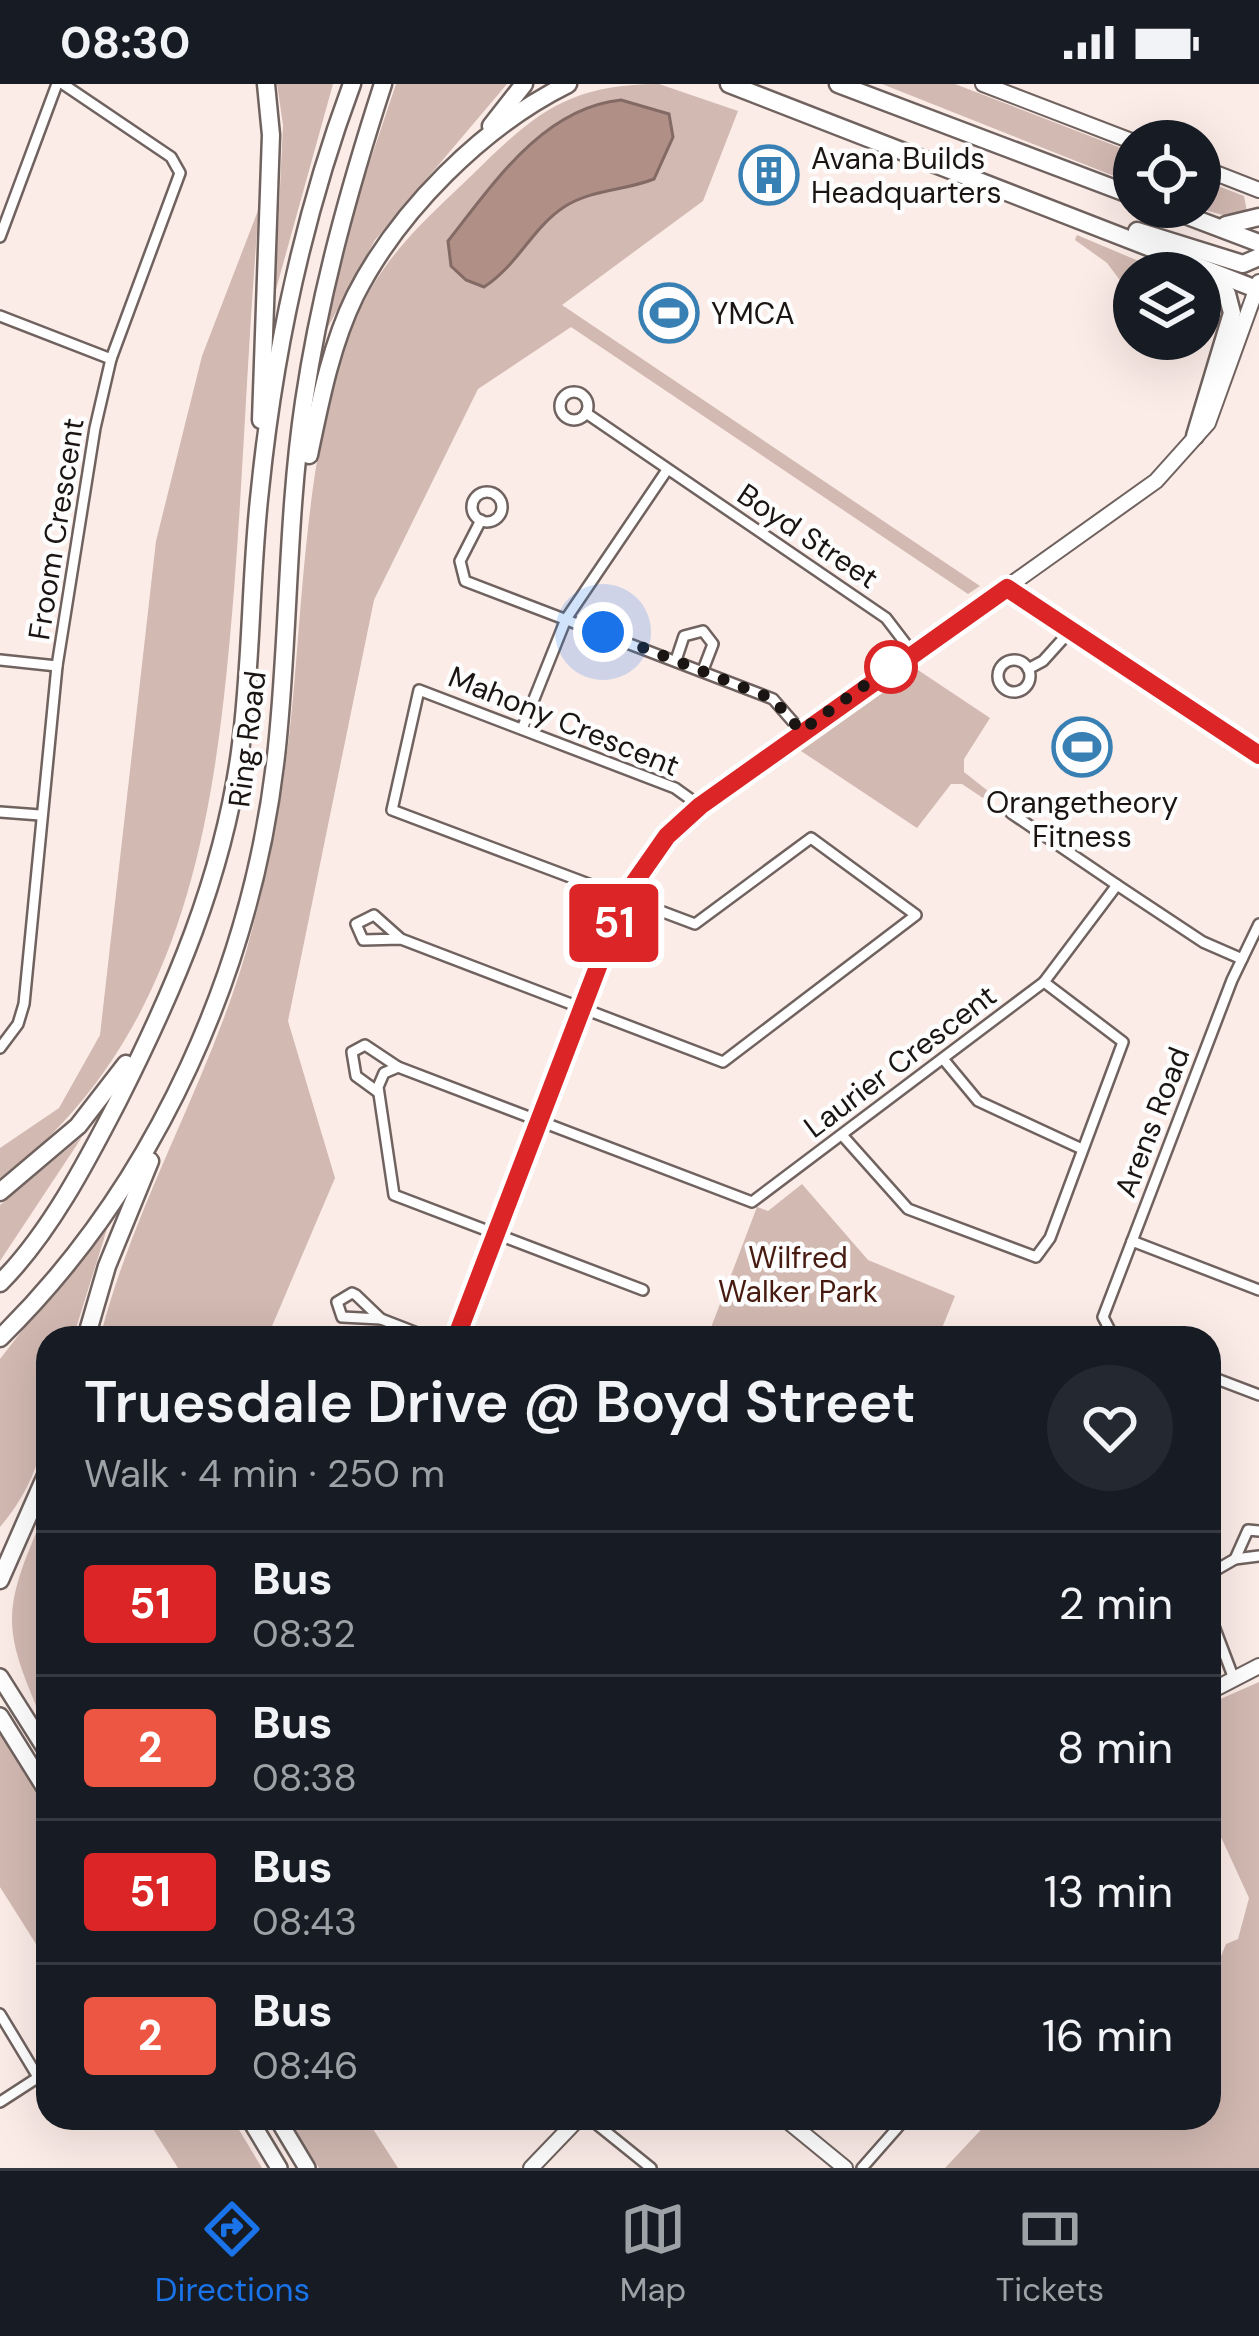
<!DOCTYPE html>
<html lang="en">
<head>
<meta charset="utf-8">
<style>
	body { margin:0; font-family:"DM Sans",sans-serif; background:#242831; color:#f1f3f6; height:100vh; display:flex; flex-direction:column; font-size:45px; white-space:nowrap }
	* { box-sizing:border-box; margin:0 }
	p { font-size:39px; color:#9ea1a6 }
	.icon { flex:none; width:66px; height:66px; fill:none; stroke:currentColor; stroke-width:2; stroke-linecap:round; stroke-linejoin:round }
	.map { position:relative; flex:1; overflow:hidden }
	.side { position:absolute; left:36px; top:1242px; width:1185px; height:804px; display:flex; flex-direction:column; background:#171b24; border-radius:36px; box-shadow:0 12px 48px #0002 }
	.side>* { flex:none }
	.badge { padding:0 24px; border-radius:9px; font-size:42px; line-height:78px }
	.fabs { position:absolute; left:1113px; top:36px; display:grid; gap:24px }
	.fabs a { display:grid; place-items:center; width:108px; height:108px; border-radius:50%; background:#171b24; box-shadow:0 12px 48px #0002; font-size:60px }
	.you { position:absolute; width:60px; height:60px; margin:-30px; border:9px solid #fff; border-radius:50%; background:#1a73e8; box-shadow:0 0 0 18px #1a73e833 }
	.map>.badge { position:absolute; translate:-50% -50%; box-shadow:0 0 0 6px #fff }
	.round { display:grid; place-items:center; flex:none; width:126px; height:126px; border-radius:63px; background:#242831 }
	.head { display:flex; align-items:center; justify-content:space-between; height:204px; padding:0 48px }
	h1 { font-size:57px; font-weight:600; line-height:90px }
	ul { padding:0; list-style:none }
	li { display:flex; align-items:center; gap:36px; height:144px; padding:0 48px; border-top:3px solid #363941 }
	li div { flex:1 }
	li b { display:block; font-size:45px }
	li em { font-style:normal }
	li .badge { min-width:132px; font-weight:700; text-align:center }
	.status { display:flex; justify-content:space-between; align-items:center; height:84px; padding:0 60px; background:#171b24; direction:ltr }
	.status svg { height:33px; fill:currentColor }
	.tab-bar { display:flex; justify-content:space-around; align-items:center; height:168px; border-top:3px solid #363941; background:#171b24; font-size:33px; color:#9ea1a6 }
	.tab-bar a { display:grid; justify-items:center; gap:6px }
	.tab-bar .on { color:#1a73e8 }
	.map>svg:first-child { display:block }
	.green { fill:#d2b9b2 }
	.water { fill:#b08f87; stroke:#836a64; stroke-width:3 }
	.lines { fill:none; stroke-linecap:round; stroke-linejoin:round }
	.street-casing { stroke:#70635f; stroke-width:14 }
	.secondary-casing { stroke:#70635f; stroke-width:18 }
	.primary-casing { stroke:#70635f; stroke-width:20 }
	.highway-casing { stroke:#70635f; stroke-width:21 }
	.street { stroke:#fff; stroke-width:9 }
	.secondary { stroke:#fff; stroke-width:14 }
	.primary { stroke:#fff; stroke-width:15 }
	.highway { stroke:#fff; stroke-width:16 }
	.line-casing { stroke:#fff; stroke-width:27 }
	.line { stroke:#db2526; stroke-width:18 }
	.walk { stroke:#1a1513; stroke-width:12; stroke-dasharray:0 21.6 }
	.stop-dot { fill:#fff; stroke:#db2526; stroke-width:6 }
	.labels { text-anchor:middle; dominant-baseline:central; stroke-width:9; stroke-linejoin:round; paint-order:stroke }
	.poi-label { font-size:30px; fill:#1a1513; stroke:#fdfdfd; text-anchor:start }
	.street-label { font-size:30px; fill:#1a1513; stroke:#fdfdfd }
	.park-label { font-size:30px; fill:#481b10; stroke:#fdfdfd }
</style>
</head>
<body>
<div class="status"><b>08:30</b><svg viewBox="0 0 49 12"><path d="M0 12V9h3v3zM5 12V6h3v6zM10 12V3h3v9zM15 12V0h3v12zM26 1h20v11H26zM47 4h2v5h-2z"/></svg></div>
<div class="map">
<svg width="1259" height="2084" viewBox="0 0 1259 2084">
	<rect width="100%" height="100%" fill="#fcece8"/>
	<g class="green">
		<polygon points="277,0 333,0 275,209 283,41"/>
		<polygon points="396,0 507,0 375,156 322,254 352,131"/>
		<path d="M659,0l79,27 -35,90 -141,104 418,281 -12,8 -397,-267 -93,62 -104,211 -86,421 47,157 -68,160h-167c35,-140 116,-267 152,-408 15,-55 26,-112 34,-169 20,-141 13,-377 99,-494 24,-34 57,-63 87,-92 62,-61 96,-91 187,-91z"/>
		<polygon points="882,0 955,0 1134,69 1134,100"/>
		<polygon points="1200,95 1244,112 1247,128 1238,135 1193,123 1200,123"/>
		<path d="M259,124c-11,127 -15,255 -25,382 -18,222 -45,444 -234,590v-32l59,-40 41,-73 56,-494 46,-185z"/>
		<polygon points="1077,151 1167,189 1168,189 1134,189 1134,215 1107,179 1075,156"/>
		<path d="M1200,204c25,12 24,47 -1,58l-28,-7h29z"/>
		<polygon points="912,582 990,634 964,675 964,688 993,711 989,718 962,700 951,700 917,744 798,665"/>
		<polygon points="82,1053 0,1177 0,1121"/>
		<polygon points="802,1100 868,1176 955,1212 938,1254 707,1254 757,1123 768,1127"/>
		<path d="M111,1132l-38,122h-25c0,76 4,127 -48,189v-168z"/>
		<path d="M48,1421v228c-48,-109 -48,-118 0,-228z"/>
		<polygon points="1259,1598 1259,2084 945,2084 992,2034 1209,2034 1209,1902 1226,1860 1238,1855 1249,1814 1209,1727 1209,1620"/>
		<polygon points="0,1644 48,1725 48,1879 0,1803"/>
		<polygon points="146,2034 232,2034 262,2084 178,2084"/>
		<polygon points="287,2034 366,2034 398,2084 319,2084"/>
	</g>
	<path class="water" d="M621,16l48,14 4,23 -19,42c-30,12 -62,10 -90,28 -32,21 -46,58 -80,80l-18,-7 -15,-14 -3,-25c45,-57 95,-133 173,-141z"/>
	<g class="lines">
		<g class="street-casing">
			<g id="street">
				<polyline points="0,153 57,0"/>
				<polyline points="0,232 111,275"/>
				<circle cx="574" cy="322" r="14"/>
				<polyline points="586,329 886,534 912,568"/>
				<circle cx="487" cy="423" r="15"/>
				<polyline points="481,436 460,477 465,497 773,615 801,647"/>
				<polyline points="0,576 57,582"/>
				<polyline points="676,576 684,552 703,547 713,560 703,586"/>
				<circle cx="1014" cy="592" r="16"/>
				<polyline points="1028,585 1043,577 1071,546"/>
				<polyline points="522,645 566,535 667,386"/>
				<polyline points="0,728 40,731"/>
				<polyline points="1011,729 1117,801"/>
				<polyline points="401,855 363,856 356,840 374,831 401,855 723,978 916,831 811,754 695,840 392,726 419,606 675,704 700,722"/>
				<polyline points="0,964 18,940 24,920 57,582 95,344 111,275 180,89 171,73 63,0"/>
				<polyline points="944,976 978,1017 1082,1065"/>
				<polyline points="378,1008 356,992 352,968 365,961 398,983"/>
				<polyline points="842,1051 908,1125 1036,1173 1050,1154 1123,958 1044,898"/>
				<polyline points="1132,1157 1259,1206"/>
				<polyline points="643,1206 394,1111 378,1003 384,989 398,983 752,1118 1044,898 1117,801 1203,858 1242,875"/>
				<polygon points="352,1209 356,1211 381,1235 342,1233 337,1218"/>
				<polyline points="381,1235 430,1254"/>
				<polyline points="1114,1254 1103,1233 1232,896 1259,840"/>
				<polyline points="1209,1292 1259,1311"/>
				<polyline points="1235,1475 1248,1446 1259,1447"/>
				<polyline points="1209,1490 1235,1475 1259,1472"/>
				<polyline points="1209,1529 1234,1595"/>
				<polyline points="0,1930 38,1993"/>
				<polyline points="0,2018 48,1987"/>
				<polyline points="589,2034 651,2084"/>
				<polyline points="862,2084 906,2034"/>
			</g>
		</g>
		<g class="secondary-casing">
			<g id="secondary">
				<polyline points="983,0 1134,58"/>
				<polyline points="1200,83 1259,106"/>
				<polyline points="1007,504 1259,671"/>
				<polyline points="456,1254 624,812 667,751 700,722 1156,397 1208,339 1259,198"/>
				<polyline points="1209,1608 1259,1582"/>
				<polyline points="784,2034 845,2084"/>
				<polyline points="531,2084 579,2034"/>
			</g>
		</g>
		<g class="primary-casing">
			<g id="primary">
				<polyline points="0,1593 48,1669"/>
				<polyline points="0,1632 48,1709"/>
				<polyline points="249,2034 279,2084"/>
				<polyline points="277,2034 307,2084"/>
			</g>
		</g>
		<g class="highway-casing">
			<g id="highway">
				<polyline points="729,0 1259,206"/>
				<polyline points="838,0 1134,112"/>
				<polyline points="491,42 524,0"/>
				<polyline points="1164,123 1259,159"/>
				<polyline points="1226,141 1259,133"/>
				<polyline points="1137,147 1243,180 1259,173"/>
				<polyline points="261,336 271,51 266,0"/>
				<polyline points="1195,352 1232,229 1227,210 1206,192"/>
				<path d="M309,371c11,-53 22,-110 46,-159 43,-85 128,-170 213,-212"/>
				<polyline points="0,1108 78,1042 126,980"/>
				<path d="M0,1199c49,-49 86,-120 118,-182 56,-111 105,-224 122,-349 12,-87 10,-175 20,-262 14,-138 44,-277 92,-406"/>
				<path d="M0,1254c157,-154 254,-372 277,-591 12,-114 10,-231 27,-345 16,-109 45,-213 79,-318"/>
				<polyline points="86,1254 107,1182 150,1077"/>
				<polyline points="0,1496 48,1387"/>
			</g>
		</g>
		<use href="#street" class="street"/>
		<use href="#secondary" class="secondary"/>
		<use href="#primary" class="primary"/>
		<use href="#highway" class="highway"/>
	</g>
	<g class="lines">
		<g class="line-casing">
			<polyline id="line" points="456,1254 625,812 667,752 700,722 1007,504 1259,671"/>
		</g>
		<use href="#line" class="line"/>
		<polyline class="walk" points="603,548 773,615 801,647 900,576 891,583"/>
	</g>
	<defs>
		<g id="building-ring" transform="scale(3)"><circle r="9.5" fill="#fdfdfd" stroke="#3880b4" stroke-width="1.5"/><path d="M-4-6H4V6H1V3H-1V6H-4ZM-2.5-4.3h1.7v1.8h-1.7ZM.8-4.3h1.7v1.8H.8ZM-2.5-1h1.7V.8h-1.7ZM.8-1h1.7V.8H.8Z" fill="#3880b4"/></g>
		<g id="stadium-ring" transform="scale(3)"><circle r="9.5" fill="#fdfdfd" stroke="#3880b4" stroke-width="1.5"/><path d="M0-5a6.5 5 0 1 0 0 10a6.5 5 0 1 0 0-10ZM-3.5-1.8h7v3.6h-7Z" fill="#3880b4"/></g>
	</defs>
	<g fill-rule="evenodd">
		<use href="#building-ring" x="769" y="91"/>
		<use href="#stadium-ring" x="669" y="229"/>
		<use href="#stadium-ring" x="1082" y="663"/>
	</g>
	<circle class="stop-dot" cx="891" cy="583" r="24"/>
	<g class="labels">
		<g class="poi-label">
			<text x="811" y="74">Avana Builds<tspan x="811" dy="34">Headquarters</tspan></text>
			<text x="711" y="229">YMCA</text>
			<text x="1082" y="718" text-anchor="middle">Orangetheory<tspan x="1082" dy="34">Fitness</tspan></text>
		</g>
		<g class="street-label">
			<text transform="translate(56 445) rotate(-81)">Froom Crescent</text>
			<text transform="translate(808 452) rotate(34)">Boyd Street</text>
			<text transform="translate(564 637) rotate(22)">Mahony Crescent</text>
			<text transform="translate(247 655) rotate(-83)">Ring Road</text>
			<text transform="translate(900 977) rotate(-37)">Laurier Crescent</text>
			<text transform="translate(1152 1038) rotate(-69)">Arens Road</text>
		</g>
		<g class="park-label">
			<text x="798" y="1173">Wilfred<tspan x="798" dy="34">Walker Park</tspan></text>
		</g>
	</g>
</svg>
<div class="fabs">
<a><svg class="icon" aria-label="locate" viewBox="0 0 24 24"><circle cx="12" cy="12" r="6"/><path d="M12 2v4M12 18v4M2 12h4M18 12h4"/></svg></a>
<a><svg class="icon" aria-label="layers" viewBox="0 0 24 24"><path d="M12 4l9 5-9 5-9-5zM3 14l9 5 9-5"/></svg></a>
</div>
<div class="you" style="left:603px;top:548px"></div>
<b class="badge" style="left:614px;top:839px;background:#db2526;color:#fff">51</b>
<section class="side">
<div class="head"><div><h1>Truesdale Drive @ Boyd Street</h1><p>Walk · 4 min · 250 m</p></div><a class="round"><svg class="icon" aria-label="heart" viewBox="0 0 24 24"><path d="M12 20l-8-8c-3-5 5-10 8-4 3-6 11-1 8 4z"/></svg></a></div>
<ul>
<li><span class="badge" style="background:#db2526;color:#fff">51</span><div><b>Bus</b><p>08:32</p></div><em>2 min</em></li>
<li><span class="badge" style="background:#ec5643;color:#fff">2</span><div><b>Bus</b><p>08:38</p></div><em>8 min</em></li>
<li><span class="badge" style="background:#db2526;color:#fff">51</span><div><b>Bus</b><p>08:43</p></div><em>13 min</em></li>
<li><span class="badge" style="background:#ec5643;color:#fff">2</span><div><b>Bus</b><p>08:46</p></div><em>16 min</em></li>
</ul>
</section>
</div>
<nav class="tab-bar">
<a class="on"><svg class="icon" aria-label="directions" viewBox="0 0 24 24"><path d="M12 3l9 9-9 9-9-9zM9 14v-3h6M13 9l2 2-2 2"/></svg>Directions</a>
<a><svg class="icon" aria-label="map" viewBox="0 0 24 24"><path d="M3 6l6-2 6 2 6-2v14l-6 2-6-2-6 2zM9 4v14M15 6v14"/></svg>Map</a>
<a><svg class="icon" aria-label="tickets" viewBox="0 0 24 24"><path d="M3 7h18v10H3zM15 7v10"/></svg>Tickets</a>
</nav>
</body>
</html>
